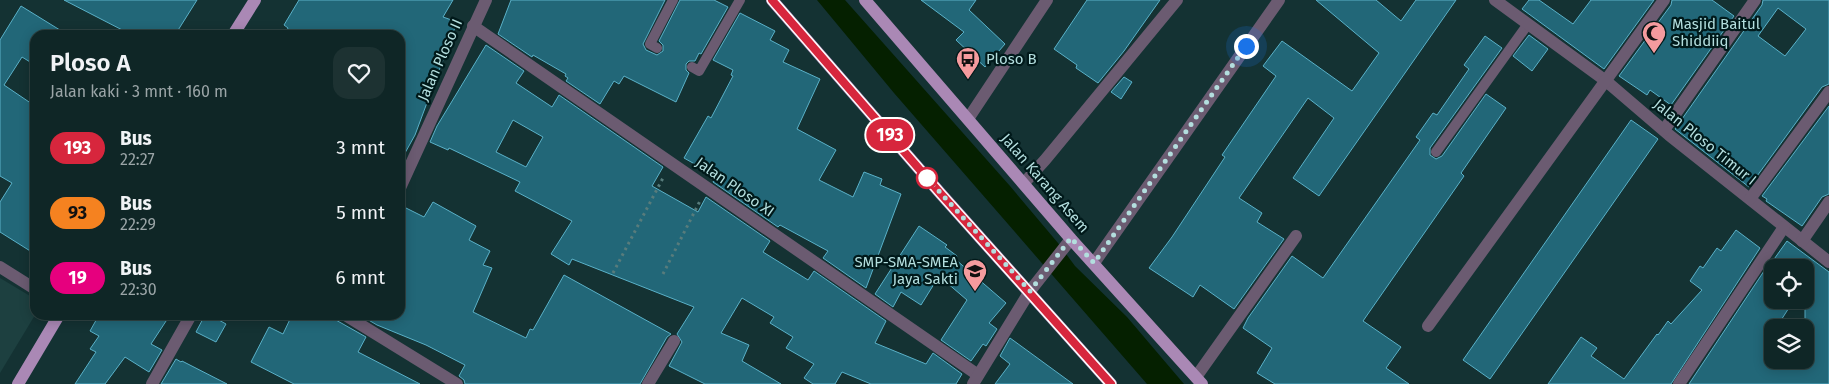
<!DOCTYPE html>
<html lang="id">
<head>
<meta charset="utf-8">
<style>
	body { margin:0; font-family:"Fira Sans",sans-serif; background:#1d3232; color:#f1f3f6; height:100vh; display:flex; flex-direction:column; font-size:19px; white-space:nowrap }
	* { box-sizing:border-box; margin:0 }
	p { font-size:16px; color:#9ba5a7 }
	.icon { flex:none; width:28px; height:28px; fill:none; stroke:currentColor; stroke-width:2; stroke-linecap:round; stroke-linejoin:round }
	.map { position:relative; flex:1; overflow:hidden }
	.sheet { position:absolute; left:30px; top:30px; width:375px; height:290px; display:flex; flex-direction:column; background:#0f2626; border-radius:15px; box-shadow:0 2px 12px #0003,0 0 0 1px #2f4343 }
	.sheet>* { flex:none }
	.badge { padding:0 10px; border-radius:16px; font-size:18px; line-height:32px }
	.tools { position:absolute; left:1764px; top:259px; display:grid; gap:10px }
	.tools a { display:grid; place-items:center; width:50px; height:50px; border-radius:10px; background:#0f2626; box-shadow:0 2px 12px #0003,0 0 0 1px #2f4343; font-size:25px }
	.you { position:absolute; width:25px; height:25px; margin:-12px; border:4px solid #fff; border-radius:50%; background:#1a73e8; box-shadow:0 0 0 8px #1a73e833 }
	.map>.badge { position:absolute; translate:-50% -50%; box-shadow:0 0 0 2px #fff }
	.round { display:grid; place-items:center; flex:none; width:52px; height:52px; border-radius:15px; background:#1d3232 }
	.head { display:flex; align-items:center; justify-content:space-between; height:85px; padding:0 20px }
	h1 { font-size:24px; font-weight:600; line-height:38px }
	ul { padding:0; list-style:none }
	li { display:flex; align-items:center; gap:15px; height:65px; padding:0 20px }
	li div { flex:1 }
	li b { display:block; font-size:19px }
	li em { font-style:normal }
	li .badge { min-width:55px; font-weight:700; text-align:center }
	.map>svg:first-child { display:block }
	.built { fill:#1d4040 }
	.water { fill:#052000 }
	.building { fill:#226778; stroke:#5ab1c8; fill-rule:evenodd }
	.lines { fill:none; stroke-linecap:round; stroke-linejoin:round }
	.path { stroke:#587c7c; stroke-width:3; stroke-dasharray:2.5 4; stroke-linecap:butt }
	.service { stroke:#6b5b71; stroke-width:10 }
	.minor { stroke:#6b5b71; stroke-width:12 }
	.primary { stroke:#aa88b5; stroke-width:12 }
	.line-casing { stroke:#fff; stroke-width:11 }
	.line { stroke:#d7263d; stroke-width:8 }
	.walk { stroke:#b3dede; stroke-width:5; stroke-dasharray:0 9 }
	.stop-dot { fill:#fff; stroke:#d7263d; stroke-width:2.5 }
	.labels { text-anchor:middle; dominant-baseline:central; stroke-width:4.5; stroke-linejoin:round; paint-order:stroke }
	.poi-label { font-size:15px; fill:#b3dede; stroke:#00191a; text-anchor:start }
	.street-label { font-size:15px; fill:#b3dede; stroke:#00191a }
</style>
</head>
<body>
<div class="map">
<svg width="1829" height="384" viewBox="0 0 1829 384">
	<rect width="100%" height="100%" fill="#143233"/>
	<polygon class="built" points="0,278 35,299 35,315 0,373"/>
	<polygon class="water" points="817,0 845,0 1010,186 1058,243 1075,266 1127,317 1184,384 1147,384 894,93"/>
	<g class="building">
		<polygon points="64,0 197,0 175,35 132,35"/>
		<polygon points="299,0 453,0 443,17 457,22 415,135 400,162 400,35 285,35 288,28 284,25"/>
		<polygon points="511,0 665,0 643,44 646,50 657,55 663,51 663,45 659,41 680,0 714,0 728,7 701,54 699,53 695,61 689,61 686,64 686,70 689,73 676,102 624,76 619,84 614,81 600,104 566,81 568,78 565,76 566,74 533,55 532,57 498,34"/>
		<polygon points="921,0 976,0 969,10 1005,44 985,67 956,40 964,32"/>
		<polygon points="1087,0 1160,0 1124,51 1098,83 1076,68 1077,65 1054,49"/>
		<polygon points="1316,0 1376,0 1401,21 1416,0 1456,0 1319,196 1293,178 1334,118 1308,98 1239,198 1262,213 1257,222 1284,239 1234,309 1200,285 1193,297 1149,268 1172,237 1225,157 1222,155 1276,76 1263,66 1282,41 1352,91 1379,53"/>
		<polygon points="1529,0 1539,0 1573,24 1591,0 1654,0 1604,69 1522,9"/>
		<polygon points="1672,0 1712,0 1734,16 1671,105 1650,90 1647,95 1619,76 1671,5"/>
		<path d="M1763,0h66v84l-7,3 -73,100 -74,-58 87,-124zM1778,8l28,21 -21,27 -27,-20z"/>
		<polygon points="21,6 68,35 35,35 35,65 22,57 4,85 35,106 35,254 0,232 0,202 12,183 0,176 0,40"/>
		<polygon points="740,13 775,31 770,40 789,50 783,62 820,79 797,129 836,150 819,180 853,197 864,172 882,179 880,185 901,194 866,288 823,258 828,251 780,225 778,227 713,182 716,176 684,158 708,116 711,118 733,76 731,75 733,70 713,60"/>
		<polygon points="1529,35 1548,49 1532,71 1513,56"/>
		<polygon points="1485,36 1502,48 1430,148 1430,155 1436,159 1442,156 1486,94 1506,108 1461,173 1464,176 1363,321 1401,347 1386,368 1409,384 1275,384 1257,373 1272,348 1243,328 1248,318 1292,256 1323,278 1420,140 1416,137 1433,113 1437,115 1469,69 1464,65"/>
		<path d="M486,45l38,26 -8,12 36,24 7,-12 104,72 -11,19 46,26 8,-15 64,44 -7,11 45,28 6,-9 72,50 -11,22 51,21 7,-11 29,21 -6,10h-85l-29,-12 -7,12h-22l-9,-6 10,-14 -28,-16 7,-11 -23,-14 4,-6 -32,-19 -21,35 28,12 -7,16 39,23h-76l-36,-18 13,-24 -5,-8 17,-27 -122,-48 -3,6 -18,-11 21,-33 -57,-30 5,-9 -71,-34 -1,2 -18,-8 7,-16zM513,120l30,17 -17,30 -30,-15z"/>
		<polygon points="1124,77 1132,82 1121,99 1111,92"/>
		<polygon points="1829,106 1829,194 1822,197 1802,226 1766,201 1767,199 1762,196"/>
		<polygon points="1631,120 1658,139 1490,379 1463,360"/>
		<polygon points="433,202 476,226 469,240 490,251 483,265 492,268 473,312 526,338 530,329 533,330 564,275 671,334 667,337 640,384 465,384 464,380 459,376 465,365 426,345 377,325 360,315 400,315 400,216 404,207 424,217"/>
		<polygon points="919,226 947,245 945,247 957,256 955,259 1006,303 989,323 997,329 986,346 983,344 971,361 941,340 967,300 939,276 921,305 901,292 893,307 875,294"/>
		<polygon points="1736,230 1760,248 1671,384 1548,384 1581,337 1597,348 1591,356 1624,379 1657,334 1658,335 1668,321 1671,324 1702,290 1690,281 1700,266 1703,268 1717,248 1721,251"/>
		<path d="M1787,241l42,31v112h-140l83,-125v3zM1772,268h33v58l7,5 -7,11v18h-33v-10l-8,-6 8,-12v-4h4l18,-28h-22z"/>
		<polygon points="99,315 170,315 151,344 162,350 149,372 125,357 105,384 75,384 96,352 90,349 99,336 90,331"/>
		<polygon points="205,315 210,315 226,324 216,342 196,332"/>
		<polygon points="292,315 327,315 366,337 358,352 420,384 294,384 251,362 269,327 283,334"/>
		<polygon points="1010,338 1073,384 995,384 1010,364 1000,356"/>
		<polygon points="176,359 181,362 182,361 227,384 161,384"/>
	</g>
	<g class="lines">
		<g class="path">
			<polyline points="613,273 664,176"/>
			<polyline points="663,274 700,201"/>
		</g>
		<g class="service">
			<polyline points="657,48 650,44 673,0"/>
			<polyline points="692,67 699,71 740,0"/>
			<polyline points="1436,152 1528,24"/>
		</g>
		<g class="minor">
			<polyline points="1495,0 1606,81 1669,135 1829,262"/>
			<polyline points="473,26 978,375"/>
			<polyline points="968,119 1047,0"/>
			<polyline points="1664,130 1755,0"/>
			<polyline points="1024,183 1045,160 1177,0"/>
			<polyline points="400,188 486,0"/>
			<polyline points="1750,199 1829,92"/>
			<polyline points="1802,241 1829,202"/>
			<polyline points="1094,263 1279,0"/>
			<polyline points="0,267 35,289"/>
			<polyline points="345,315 457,384"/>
			<polyline points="1428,326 1664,0"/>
			<polyline points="1196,377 1296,236"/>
			<polyline points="152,384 191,315"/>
			<polyline points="648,384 674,341"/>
			<polyline points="973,384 1030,291 1071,239"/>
			<polyline points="1679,384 1784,227"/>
		</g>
		<g class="primary">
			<polyline points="772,0 941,194 1111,384"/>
			<polyline points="865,0 1071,239 1202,384"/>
			<polyline points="233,35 255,0"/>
			<polyline points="18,384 59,315"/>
		</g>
	</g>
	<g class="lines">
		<g class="line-casing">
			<polyline id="line" points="772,0 941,194 1111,384"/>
		</g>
		<use href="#line" class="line"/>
		<polyline class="walk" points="927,178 1030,291 1071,238 1094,263 1246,46"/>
	</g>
	<defs>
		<g id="mosque-pin" transform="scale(1.25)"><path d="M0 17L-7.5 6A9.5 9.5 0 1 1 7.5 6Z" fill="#f59b9e" stroke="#00191a"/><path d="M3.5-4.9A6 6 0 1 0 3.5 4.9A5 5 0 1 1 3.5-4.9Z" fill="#111"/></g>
		<g id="bus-pin" transform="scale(1.25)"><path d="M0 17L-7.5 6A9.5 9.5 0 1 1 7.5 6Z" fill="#f59b9e" stroke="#00191a"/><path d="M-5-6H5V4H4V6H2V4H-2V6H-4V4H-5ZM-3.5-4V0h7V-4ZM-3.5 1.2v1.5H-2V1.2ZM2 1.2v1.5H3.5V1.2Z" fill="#111"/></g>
		<g id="school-pin" transform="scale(1.25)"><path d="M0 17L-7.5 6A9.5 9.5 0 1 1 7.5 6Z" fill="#f59b9e" stroke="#00191a"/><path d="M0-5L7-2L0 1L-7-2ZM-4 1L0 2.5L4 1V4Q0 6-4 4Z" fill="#111"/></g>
	</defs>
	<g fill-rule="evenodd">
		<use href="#mosque-pin" x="1654" y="33"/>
		<use href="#bus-pin" x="968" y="59"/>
		<use href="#school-pin" x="975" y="271"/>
	</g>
	<circle class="stop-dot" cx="927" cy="178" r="10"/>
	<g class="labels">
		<g class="poi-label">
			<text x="1672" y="24">Masjid Baitul<tspan x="1672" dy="17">Shiddiiq</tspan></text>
			<text x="986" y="59">Ploso B</text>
			<text x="958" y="262" text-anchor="end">SMP-SMA-SMEA<tspan x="958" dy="17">Jaya Sakti</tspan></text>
		</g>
		<g class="street-label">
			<text transform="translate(440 60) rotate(-66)">Jalan Ploso II</text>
			<text transform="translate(1705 142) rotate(39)">Jalan Ploso Timur I</text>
			<text transform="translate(1045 183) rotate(49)">Jalan Karang Asem</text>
			<text transform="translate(735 187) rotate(35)">Jalan Ploso XI</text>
		</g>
	</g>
</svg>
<div class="tools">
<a><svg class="icon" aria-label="locate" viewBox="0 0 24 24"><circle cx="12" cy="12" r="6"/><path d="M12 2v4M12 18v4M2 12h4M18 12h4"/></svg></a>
<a><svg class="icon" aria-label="layers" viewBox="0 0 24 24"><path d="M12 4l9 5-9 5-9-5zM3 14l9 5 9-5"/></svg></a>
</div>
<div class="you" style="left:1246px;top:46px"></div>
<b class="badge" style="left:890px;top:135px;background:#d7263d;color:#fff">193</b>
<section class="sheet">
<div class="head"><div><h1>Ploso A</h1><p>Jalan kaki · 3 mnt · 160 m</p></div><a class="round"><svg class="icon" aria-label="heart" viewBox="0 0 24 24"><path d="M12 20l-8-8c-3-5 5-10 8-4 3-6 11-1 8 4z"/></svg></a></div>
<ul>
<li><span class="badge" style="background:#d7263d;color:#fff">193</span><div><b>Bus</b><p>22:27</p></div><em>3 mnt</em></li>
<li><span class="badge" style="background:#f58220;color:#111">93</span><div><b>Bus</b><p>22:29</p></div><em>5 mnt</em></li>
<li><span class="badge" style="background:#e6007e;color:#fff">19</span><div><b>Bus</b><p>22:30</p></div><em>6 mnt</em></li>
</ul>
</section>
</div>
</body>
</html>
